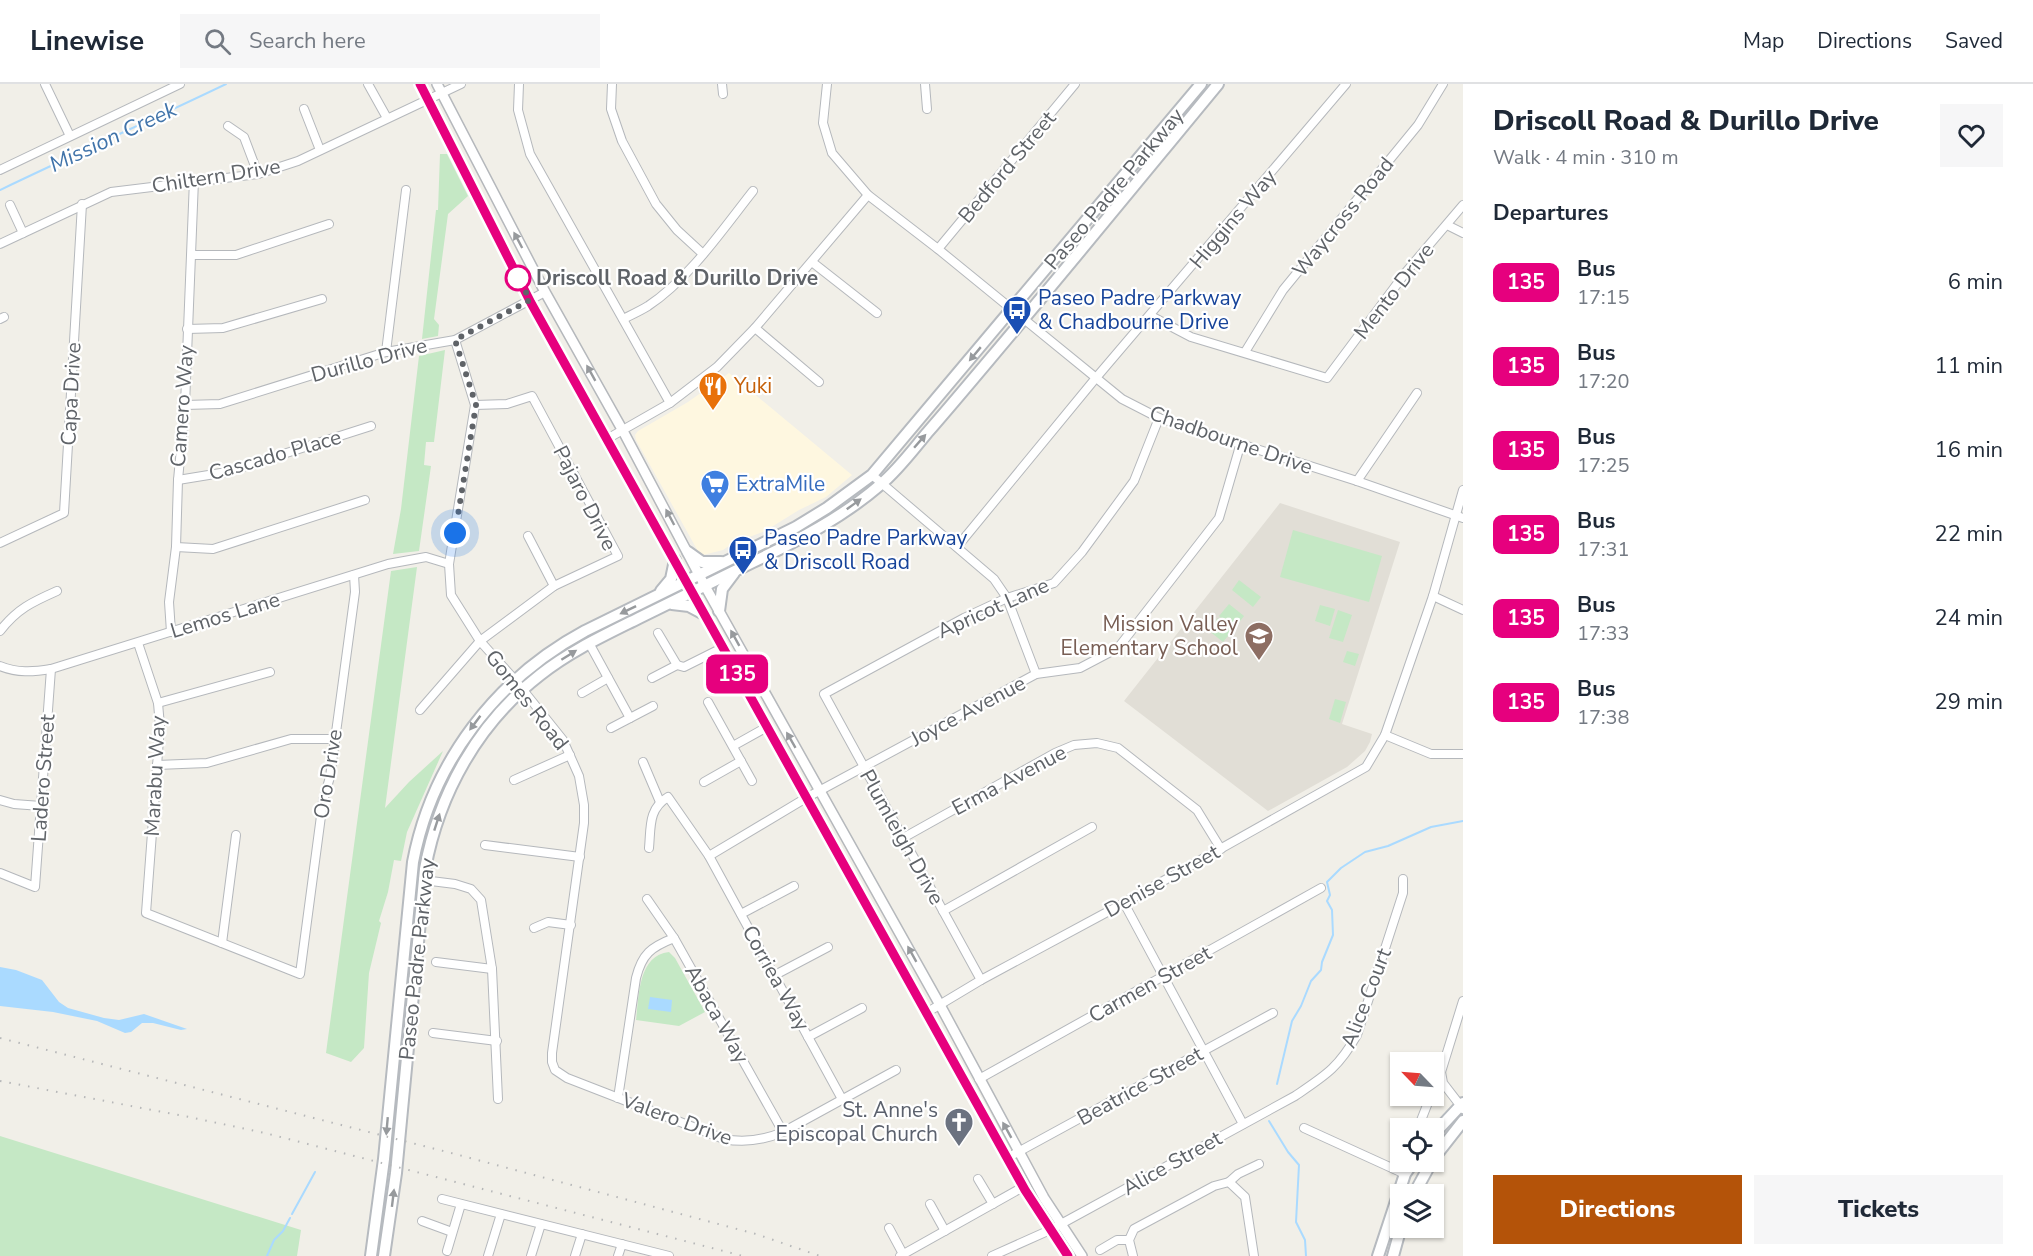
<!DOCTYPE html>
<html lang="en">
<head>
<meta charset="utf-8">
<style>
	body { margin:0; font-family:"Nunito Sans",sans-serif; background:#f6f6f7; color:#1f2937; height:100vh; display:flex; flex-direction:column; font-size:22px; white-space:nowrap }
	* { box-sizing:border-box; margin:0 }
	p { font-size:20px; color:#747a83 }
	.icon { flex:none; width:33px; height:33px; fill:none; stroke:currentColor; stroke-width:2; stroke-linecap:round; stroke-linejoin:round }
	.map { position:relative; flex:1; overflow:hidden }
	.drawer { display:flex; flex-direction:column; background:#fff; width:570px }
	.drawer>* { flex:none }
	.badge { padding:0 12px; border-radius:9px; font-size:21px; line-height:39px }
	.needle { width:39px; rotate:295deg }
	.fabs { position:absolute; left:1390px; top:968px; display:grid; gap:12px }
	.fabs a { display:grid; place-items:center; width:54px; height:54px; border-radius:0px; background:#fff; box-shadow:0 2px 4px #0004; font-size:30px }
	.you { position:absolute; width:30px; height:30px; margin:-15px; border:4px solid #fff; border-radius:50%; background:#1a73e8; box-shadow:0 0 0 9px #1a73e833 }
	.map>.badge { position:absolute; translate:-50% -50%; box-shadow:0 0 0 3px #fff }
	h2 { padding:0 30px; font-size:22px; line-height:54px }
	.round { display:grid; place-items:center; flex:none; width:63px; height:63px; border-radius:0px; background:#f6f6f7 }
	.headline { display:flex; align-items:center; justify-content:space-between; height:102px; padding:0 30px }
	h1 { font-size:28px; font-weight:800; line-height:45px }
	.button { display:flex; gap:12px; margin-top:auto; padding:12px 30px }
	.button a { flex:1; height:69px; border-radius:0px; background:#b45309; color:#fff; font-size:24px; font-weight:800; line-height:69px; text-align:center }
	.button a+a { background:#f6f6f7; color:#1f2937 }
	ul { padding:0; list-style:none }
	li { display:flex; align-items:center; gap:18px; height:84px; padding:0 30px }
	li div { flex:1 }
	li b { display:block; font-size:22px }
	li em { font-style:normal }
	li .badge { min-width:66px; font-weight:700; text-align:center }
	header { display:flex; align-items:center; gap:36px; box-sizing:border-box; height:84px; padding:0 30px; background:#fff; border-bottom:2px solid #e0e1e3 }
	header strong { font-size:28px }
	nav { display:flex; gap:33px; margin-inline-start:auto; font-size:21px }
	.search { width:420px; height:54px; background:#f6f6f7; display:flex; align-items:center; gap:15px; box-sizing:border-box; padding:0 21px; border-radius:0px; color:#747a83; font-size:22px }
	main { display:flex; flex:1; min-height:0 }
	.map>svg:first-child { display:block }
	.commercial { fill:#fef7e0 }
	.education { fill:#e1ded6 }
	.green { fill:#c5e8c5 }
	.water { fill:#aadaff }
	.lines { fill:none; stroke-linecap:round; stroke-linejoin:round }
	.stream { stroke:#aadaff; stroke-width:2 }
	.minor-casing { stroke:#b5b8bc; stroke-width:10 }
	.tertiary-casing { stroke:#b5b8bc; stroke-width:12 }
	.secondary-casing { stroke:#b6babf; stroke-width:14 }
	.minor { stroke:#fff; stroke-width:8 }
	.tertiary { stroke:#fff; stroke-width:9 }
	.secondary { stroke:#fff; stroke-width:10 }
	.rail { stroke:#b6b7b8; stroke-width:2; stroke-dasharray:1.5 8; stroke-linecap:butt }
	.oneway { fill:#979a9d }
	.line-casing { stroke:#fff; stroke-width:14 }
	.line { stroke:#e6007e; stroke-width:9 }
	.walk { stroke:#5f6368; stroke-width:6; stroke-dasharray:0 10.8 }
	.stop-dot { fill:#fff; stroke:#e6007e; stroke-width:3 }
	.labels { text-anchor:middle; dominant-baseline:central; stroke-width:4.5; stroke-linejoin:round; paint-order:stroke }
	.street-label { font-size:21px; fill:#5f6368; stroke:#fff }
	.stop-label { font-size:21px; font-weight:bold; fill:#5f6368; stroke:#fff; text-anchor:start }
	.transit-label { font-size:21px; fill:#164399; stroke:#fff; text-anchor:start }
	.food-label { font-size:21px; fill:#c56008; stroke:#fff; text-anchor:start }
	.shop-label { font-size:21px; fill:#366cbe; stroke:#fff; text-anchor:start }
	.education-label { font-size:21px; fill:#785e54; stroke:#fff; text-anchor:end }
	.worship-label { font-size:21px; fill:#5b616d; stroke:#fff; text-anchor:end }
	.water-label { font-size:22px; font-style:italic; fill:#4174aa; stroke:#fff }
</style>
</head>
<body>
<header>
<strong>Linewise</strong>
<div class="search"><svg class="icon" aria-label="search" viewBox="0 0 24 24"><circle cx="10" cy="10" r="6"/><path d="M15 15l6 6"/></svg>Search here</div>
<nav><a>Map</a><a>Directions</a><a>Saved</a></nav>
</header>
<main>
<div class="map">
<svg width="1463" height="1172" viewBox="0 0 1463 1172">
	<rect width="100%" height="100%" fill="#f1efe8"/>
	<polygon class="commercial" points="729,289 852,391 826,413 799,426 765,447 733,459 723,466 703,471 699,469 636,356 635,351 638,347 688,318"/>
	<polygon class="education" points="1280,419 1400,458 1342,640 1372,650 1370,658 1365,667 1347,683 1268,727 1124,617"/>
	<g class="green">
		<polygon points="440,70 447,70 468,112 448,130 434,235 439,241 438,252 422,255 436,126 438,126"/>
		<polygon points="445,266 434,358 426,358 424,381 431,382 419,467 393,470 401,425 419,272"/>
		<polygon points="1293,446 1382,472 1369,518 1280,493"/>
		<polygon points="417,483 385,724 409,698 443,667 407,748 401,777 394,776 388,808 379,837 381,839 369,889 364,964 351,978 326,969 391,487"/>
		<polygon points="1239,496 1261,513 1253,523 1232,506"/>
		<polygon points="1229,520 1244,532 1234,545 1219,532"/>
		<polygon points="1320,521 1335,525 1330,542 1315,537"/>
		<polygon points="1338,526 1352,531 1343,558 1329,554"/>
		<polygon points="1218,534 1233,546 1223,558 1208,546"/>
		<polygon points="1347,567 1359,570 1355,582 1343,578"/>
		<polygon points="1335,615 1346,618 1340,639 1329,635"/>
		<path d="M669,868l6,6 30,54 -26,14 -43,-6c3,-23 2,-65 33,-68z"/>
		<polygon points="0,1052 301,1146 297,1172 0,1172"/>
	</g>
	<g class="water">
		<polygon points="0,883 16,886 42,896 59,918 68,924 104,934 119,936 144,930 187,945 181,946 153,939 142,939 131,948 125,949 97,937 53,928 0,922"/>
		<polygon points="650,913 672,916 671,928 648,925"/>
	</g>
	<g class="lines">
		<g class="stream">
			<path d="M0,106c75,-36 151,-70 226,-106"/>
			<polyline points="1277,1000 1292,937 1301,922 1311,897 1321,886 1322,878 1333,851 1332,826 1327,817 1330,811 1327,798 1341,784 1365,768 1388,762 1431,743 1463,737"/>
			<polyline points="1269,1037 1288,1068 1299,1081 1296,1138 1305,1156 1306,1172"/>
			<polyline points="292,1130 315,1088"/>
			<polyline points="267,1172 274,1156 283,1147 290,1134"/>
		</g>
		<g class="minor-casing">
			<g id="minor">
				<polyline points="45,0 70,52"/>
				<polyline points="368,0 387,34"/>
				<polyline points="519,0 518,26 530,70 670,319"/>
				<polyline points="612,0 611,25 622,57 656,120 677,146 703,170"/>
				<polyline points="722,0 723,10"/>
				<polyline points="827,0 823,39 832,69 868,111 938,165 1122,315 1159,334 1357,397 1463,434"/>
				<polyline points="925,0 927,25"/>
				<polyline points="304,25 320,66"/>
				<polyline points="228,42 244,53 258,90"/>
				<polyline points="0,86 180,0"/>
				<polyline points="10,121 23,149"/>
				<polyline points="1447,141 1463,149"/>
				<polyline points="0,160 111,108 258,90 298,77 461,0"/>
				<polyline points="938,165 1075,0"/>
				<polyline points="192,171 236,171 329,140"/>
				<polyline points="812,178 877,229"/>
				<polyline points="1151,232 1191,253 1327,294 1406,188 1463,121"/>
				<polyline points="0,235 4,233"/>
				<path d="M623,235c8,-4 17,-8 25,-13 41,-27 75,-77 105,-115"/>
				<polyline points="755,244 819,298"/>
				<polyline points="187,245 223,244 322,215"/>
				<path d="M455,256l20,65 -26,159 2,31 29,46 35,39 48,60 16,36 5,29v18l-32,230v9l3,8 12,8 157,61c20,4 40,1 59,-7l113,-62"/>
				<polyline points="386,268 406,106"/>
				<polyline points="1245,268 1283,206 1418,41 1443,0"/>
				<polyline points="185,321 220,320 386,268 455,256 545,208"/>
				<polyline points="607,355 670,319 717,283 755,244 868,111"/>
				<polyline points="872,391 994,495 1007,514 1036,590"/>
				<polyline points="178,396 227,388 371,342"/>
				<polyline points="1357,397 1417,309"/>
				<polyline points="528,452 554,502"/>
				<polyline points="0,459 64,429 82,120"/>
				<polyline points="176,463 213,465 365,416"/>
				<polyline points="957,463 1095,295 1346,0"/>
				<polyline points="1433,512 1463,526"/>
				<path d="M0,547c17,-22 32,-29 57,-40"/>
				<polyline points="171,548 169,518 176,463 178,396 185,321 194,96"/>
				<polyline points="658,549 677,581"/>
				<polyline points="138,559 158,619 160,642 146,829 300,890 323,717 330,693 355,508 354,491"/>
				<polyline points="589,559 630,634"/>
				<path d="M0,582c17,7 33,6 51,3l337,-105 38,-7 23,7"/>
				<polyline points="652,594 677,581 684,583 722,564"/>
				<polyline points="582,609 608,594"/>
				<polyline points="708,618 752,697"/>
				<polyline points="158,619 270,588"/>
				<polyline points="420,626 480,557 554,502 618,472 532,312 507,320 475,321"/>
				<polyline points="611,644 653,622"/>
				<polyline points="1385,651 1431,670 1463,670"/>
				<polyline points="733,662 767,643"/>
				<polyline points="643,678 660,718"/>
				<polyline points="157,681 207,679 291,655 335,655"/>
				<polyline points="514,696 570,671"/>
				<polyline points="704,698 741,677"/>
				<polyline points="0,716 14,720 41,722"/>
				<polyline points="903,754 1055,669 1074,661 1097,659 1118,664 1197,726 1221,765"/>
				<polyline points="485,761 580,773"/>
				<path d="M649,764c2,-21 -1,-39 19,-51l41,59 133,243"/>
				<polyline points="709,772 806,714 1036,590 1080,584 1118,564 1219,434 1240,362"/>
				<polyline points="0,789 35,803 51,585"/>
				<polyline points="423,796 455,800 471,805 481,816 492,885 498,1015"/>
				<polyline points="647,815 674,854 783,1048"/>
				<polyline points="1124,819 1243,1040"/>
				<polyline points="943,827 1092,743"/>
				<polyline points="741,830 794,802"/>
				<polyline points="534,844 548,838 571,841"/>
				<polyline points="222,859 236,751"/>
				<polyline points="436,878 492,885"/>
				<polyline points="775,891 828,863"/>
				<polyline points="981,896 824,610 964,534 1007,514 1054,499 1082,468 1134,397 1159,334"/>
				<polyline points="926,929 981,896 1124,819 1366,683 1385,651 1433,512 1463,406"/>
				<polyline points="433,949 497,957"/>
				<polyline points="808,953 862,924"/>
				<polyline points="979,995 1321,804"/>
				<polyline points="1434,1003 1440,987"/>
				<path d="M618,1014l18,-120c6,-24 15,-31 38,-40"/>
				<polyline points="1463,1025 1443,999 1441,988 1463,917"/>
				<polyline points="1304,1044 1405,1090"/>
				<polyline points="1418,1044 1431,1011"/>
				<polyline points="1007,1074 1273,929"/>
				<polyline points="978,1095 993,1120"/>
				<polyline points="1229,1098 1238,1090 1259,1080"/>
				<polyline points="442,1115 669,1172"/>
				<polyline points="930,1120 945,1147"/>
				<polyline points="422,1137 452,1148"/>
				<polyline points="889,1144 903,1170"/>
				<polyline points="1100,1166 1117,1156 1129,1156"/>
				<polyline points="447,1167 461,1120"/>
				<polyline points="488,1172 501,1130"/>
				<polyline points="531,1172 541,1140"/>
				<polyline points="575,1172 582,1150"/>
				<polyline points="618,1172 622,1160"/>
				<polyline points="900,1172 1023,1103"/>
				<path d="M992,1172l58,-26 245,-134c31,-21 43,-28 62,-61l46,-142v-14"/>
				<polyline points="1133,1172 1129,1156 1134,1145 1214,1102 1229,1098 1245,1113 1254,1172"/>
			</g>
		</g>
		<g class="tertiary-casing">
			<g id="tertiary">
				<polyline points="420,0 530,216 1025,1106 1068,1172"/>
				<polyline points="437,0 545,208 623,347 705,502 940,921 1044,1114 1082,1172"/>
			</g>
		</g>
		<g class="secondary-casing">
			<g id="secondary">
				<polyline points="688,468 702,478 721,478"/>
				<polyline points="661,507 671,495 675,476"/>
				<polyline points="672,520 689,522 704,530"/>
				<polyline points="719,527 722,505 734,489"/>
				<polyline points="1434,1050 1463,1019"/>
				<polyline points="1434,1074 1463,1037"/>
				<polyline points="1414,1110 1432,1077"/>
				<path d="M371,1172l13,-97 29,-297c19,-100 83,-183 172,-231l211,-104 31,-19 45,-33 329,-391"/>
				<path d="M384,1172l12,-83 29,-304c14,-76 53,-146 115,-194 30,-24 65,-40 99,-57 38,-19 76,-37 114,-56 44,-21 90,-45 127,-77 18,-15 32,-34 47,-52 21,-24 42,-49 63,-74 77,-91 152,-183 228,-275"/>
				<polyline points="1378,1172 1405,1090 1414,1077"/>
				<polyline points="1393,1172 1401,1143"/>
			</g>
		</g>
		<use href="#minor" class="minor"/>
		<use href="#tertiary" class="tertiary"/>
		<use href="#secondary" class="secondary"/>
		<g class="rail">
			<polyline points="0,954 455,1070 756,1150 820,1172"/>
			<polyline points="0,997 189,1033 265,1049 743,1172"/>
		</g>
	</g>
	<defs><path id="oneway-solid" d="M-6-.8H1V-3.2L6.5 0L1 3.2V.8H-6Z" transform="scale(1.5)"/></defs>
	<g class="oneway">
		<use href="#oneway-solid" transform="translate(518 156) rotate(-118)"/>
		<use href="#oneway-solid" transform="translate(975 270) rotate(130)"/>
		<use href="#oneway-solid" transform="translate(591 289) rotate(-119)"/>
		<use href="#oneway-solid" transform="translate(920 357) rotate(-49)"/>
		<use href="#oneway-solid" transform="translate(854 420) rotate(-36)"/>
		<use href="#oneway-solid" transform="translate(670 433) rotate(-118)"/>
		<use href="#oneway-solid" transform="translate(628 526) rotate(154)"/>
		<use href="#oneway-solid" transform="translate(735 554) rotate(-119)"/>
		<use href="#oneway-solid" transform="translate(569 571) rotate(-32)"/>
		<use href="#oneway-solid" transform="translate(475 639) rotate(127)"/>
		<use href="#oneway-solid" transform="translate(791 656) rotate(-120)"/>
		<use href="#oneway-solid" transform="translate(437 738) rotate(-72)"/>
		<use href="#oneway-solid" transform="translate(912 870) rotate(-119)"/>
		<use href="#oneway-solid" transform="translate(387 1042) rotate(95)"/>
		<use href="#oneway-solid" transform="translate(1007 1046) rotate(-119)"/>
		<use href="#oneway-solid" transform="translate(393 1114) rotate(-83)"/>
	</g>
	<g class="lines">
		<g class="line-casing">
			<polyline id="line" points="420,0 531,219 1025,1106 1068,1172"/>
		</g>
		<use href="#line" class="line"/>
		<polyline class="walk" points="455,449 476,321 455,256 530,216 515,187 518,194"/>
	</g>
	<defs>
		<g id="bus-pin" transform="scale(1.5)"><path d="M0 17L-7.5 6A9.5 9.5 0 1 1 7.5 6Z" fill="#1a4fb4" stroke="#fff"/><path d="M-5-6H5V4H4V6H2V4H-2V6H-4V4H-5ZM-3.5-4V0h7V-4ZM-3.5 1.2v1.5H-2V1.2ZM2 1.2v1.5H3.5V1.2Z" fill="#fff"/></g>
		<g id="restaurant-pin" transform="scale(1.5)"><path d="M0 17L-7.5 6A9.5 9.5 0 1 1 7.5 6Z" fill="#e8710a" stroke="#fff"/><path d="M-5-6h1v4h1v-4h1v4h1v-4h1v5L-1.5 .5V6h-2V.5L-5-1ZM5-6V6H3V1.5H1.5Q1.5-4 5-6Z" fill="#fff"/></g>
		<g id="supermarket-pin" transform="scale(1.5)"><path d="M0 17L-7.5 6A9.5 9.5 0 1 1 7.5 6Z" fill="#3f7fe0" stroke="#fff"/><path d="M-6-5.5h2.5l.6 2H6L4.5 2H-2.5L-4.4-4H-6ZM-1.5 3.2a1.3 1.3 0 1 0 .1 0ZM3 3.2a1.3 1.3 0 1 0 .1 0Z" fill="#fff"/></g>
		<g id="school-pin" transform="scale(1.5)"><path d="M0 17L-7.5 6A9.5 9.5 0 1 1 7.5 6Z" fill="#8d6e63" stroke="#fff"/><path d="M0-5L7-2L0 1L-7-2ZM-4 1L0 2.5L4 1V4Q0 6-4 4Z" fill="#fff"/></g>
		<g id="church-pin" transform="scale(1.5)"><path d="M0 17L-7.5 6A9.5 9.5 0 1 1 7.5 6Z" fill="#6b7280" stroke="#fff"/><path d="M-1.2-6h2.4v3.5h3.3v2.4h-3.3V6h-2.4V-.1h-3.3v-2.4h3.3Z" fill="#fff"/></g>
	</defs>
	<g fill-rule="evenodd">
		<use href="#bus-pin" x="1017" y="226"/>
		<use href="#restaurant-pin" x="713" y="302"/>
		<use href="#supermarket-pin" x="715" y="400"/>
		<use href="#bus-pin" x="743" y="466"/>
		<use href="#school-pin" x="1259" y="552"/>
		<use href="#church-pin" x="959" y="1038"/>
	</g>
	<circle class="stop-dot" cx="518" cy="194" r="12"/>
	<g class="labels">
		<g class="street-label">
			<text transform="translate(1007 83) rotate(-50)">Bedford Street</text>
			<text transform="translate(216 92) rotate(-9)">Chiltern Drive</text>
			<text transform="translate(1114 105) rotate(-50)">Paseo Padre Parkway</text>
			<text transform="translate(1343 133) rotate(-51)">Waycross Road</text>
			<text transform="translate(1233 135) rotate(-50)">Higgins Way</text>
			<text transform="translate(1394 207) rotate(-52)">Mento Drive</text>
			<text transform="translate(369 276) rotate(-15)">Durillo Drive</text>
			<text transform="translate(71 310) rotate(-87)">Capa Drive</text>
			<text transform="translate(182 322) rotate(-86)">Camero Way</text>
			<text transform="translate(1231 356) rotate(19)">Chadbourne Drive</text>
			<text transform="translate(275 371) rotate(-16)">Cascado Place</text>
			<text transform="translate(585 414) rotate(63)">Pajaro Drive</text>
			<text transform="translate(993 524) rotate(-24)">Apricot Lane</text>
			<text transform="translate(225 531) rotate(-17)">Lemos Lane</text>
			<text transform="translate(527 616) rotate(52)">Gomes Road</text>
			<text transform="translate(968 627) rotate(-28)">Joyce Avenue</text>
			<text transform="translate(328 690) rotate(-81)">Oro Drive</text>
			<text transform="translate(155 692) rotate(-87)">Marabu Way</text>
			<text transform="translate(43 694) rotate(-86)">Ladero Street</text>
			<text transform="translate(1009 696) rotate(-28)">Erma Avenue</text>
			<text transform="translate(902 753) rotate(61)">Plumleigh Drive</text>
			<text transform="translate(1162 797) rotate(-29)">Denise Street</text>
			<text transform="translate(417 875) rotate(-84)">Paseo Padre Parkway</text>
			<text transform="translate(776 894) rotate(61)">Corriea Way</text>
			<text transform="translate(1150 900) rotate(-29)">Carmen Street</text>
			<text transform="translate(1366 914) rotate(-69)">Alice Court</text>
			<text transform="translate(717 930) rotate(61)">Abaca Way</text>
			<text transform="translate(1140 1002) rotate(-29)">Beatrice Street</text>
			<text transform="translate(677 1035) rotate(20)">Valero Drive</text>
			<text transform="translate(1172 1079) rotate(-29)">Alice Street</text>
		</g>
		<g class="stop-label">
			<text x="536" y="194">Driscoll Road &amp; Durillo Drive</text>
		</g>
		<g class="transit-label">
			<text x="1038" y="214">Paseo Padre Parkway<tspan x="1038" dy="24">&amp; Chadbourne Drive</tspan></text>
			<text x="764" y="454">Paseo Padre Parkway<tspan x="764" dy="24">&amp; Driscoll Road</tspan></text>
		</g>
		<g class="food-label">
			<text x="734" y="302">Yuki</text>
		</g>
		<g class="shop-label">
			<text x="736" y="400">ExtraMile</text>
		</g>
		<g class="education-label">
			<text x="1238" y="540">Mission Valley<tspan x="1238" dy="24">Elementary School</tspan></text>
		</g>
		<g class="worship-label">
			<text x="938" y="1026">St. Anne's<tspan x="938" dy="24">Episcopal Church</tspan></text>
		</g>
		<g class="water-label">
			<text transform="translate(113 53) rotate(-25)">Mission Creek</text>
		</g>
	</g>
</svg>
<div class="fabs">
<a><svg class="needle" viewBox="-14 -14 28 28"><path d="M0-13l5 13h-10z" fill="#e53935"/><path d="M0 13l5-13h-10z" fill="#747a83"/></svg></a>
<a><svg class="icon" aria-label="locate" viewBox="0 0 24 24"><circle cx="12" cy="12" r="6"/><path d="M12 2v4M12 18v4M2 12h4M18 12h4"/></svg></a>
<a><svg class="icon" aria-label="layers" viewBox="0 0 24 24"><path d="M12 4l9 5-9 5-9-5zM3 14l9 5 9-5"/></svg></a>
</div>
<div class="you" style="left:455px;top:449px"></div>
<b class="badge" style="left:737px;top:590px;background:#e6007e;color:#fff">135</b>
</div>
<section class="drawer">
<div class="headline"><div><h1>Driscoll Road &amp; Durillo Drive</h1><p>Walk · 4 min · 310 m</p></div><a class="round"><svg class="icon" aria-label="heart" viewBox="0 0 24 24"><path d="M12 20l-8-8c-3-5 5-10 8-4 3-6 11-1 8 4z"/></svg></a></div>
<h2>Departures</h2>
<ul>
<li><span class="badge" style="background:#e6007e;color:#fff">135</span><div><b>Bus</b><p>17:15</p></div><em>6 min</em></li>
<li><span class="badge" style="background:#e6007e;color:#fff">135</span><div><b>Bus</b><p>17:20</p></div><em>11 min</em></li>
<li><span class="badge" style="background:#e6007e;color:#fff">135</span><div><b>Bus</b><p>17:25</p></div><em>16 min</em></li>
<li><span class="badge" style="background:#e6007e;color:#fff">135</span><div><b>Bus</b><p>17:31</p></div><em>22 min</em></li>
<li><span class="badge" style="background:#e6007e;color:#fff">135</span><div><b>Bus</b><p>17:33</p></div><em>24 min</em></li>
<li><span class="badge" style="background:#e6007e;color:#fff">135</span><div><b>Bus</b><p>17:38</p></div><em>29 min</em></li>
</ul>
<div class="button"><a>Directions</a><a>Tickets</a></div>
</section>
</main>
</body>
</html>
